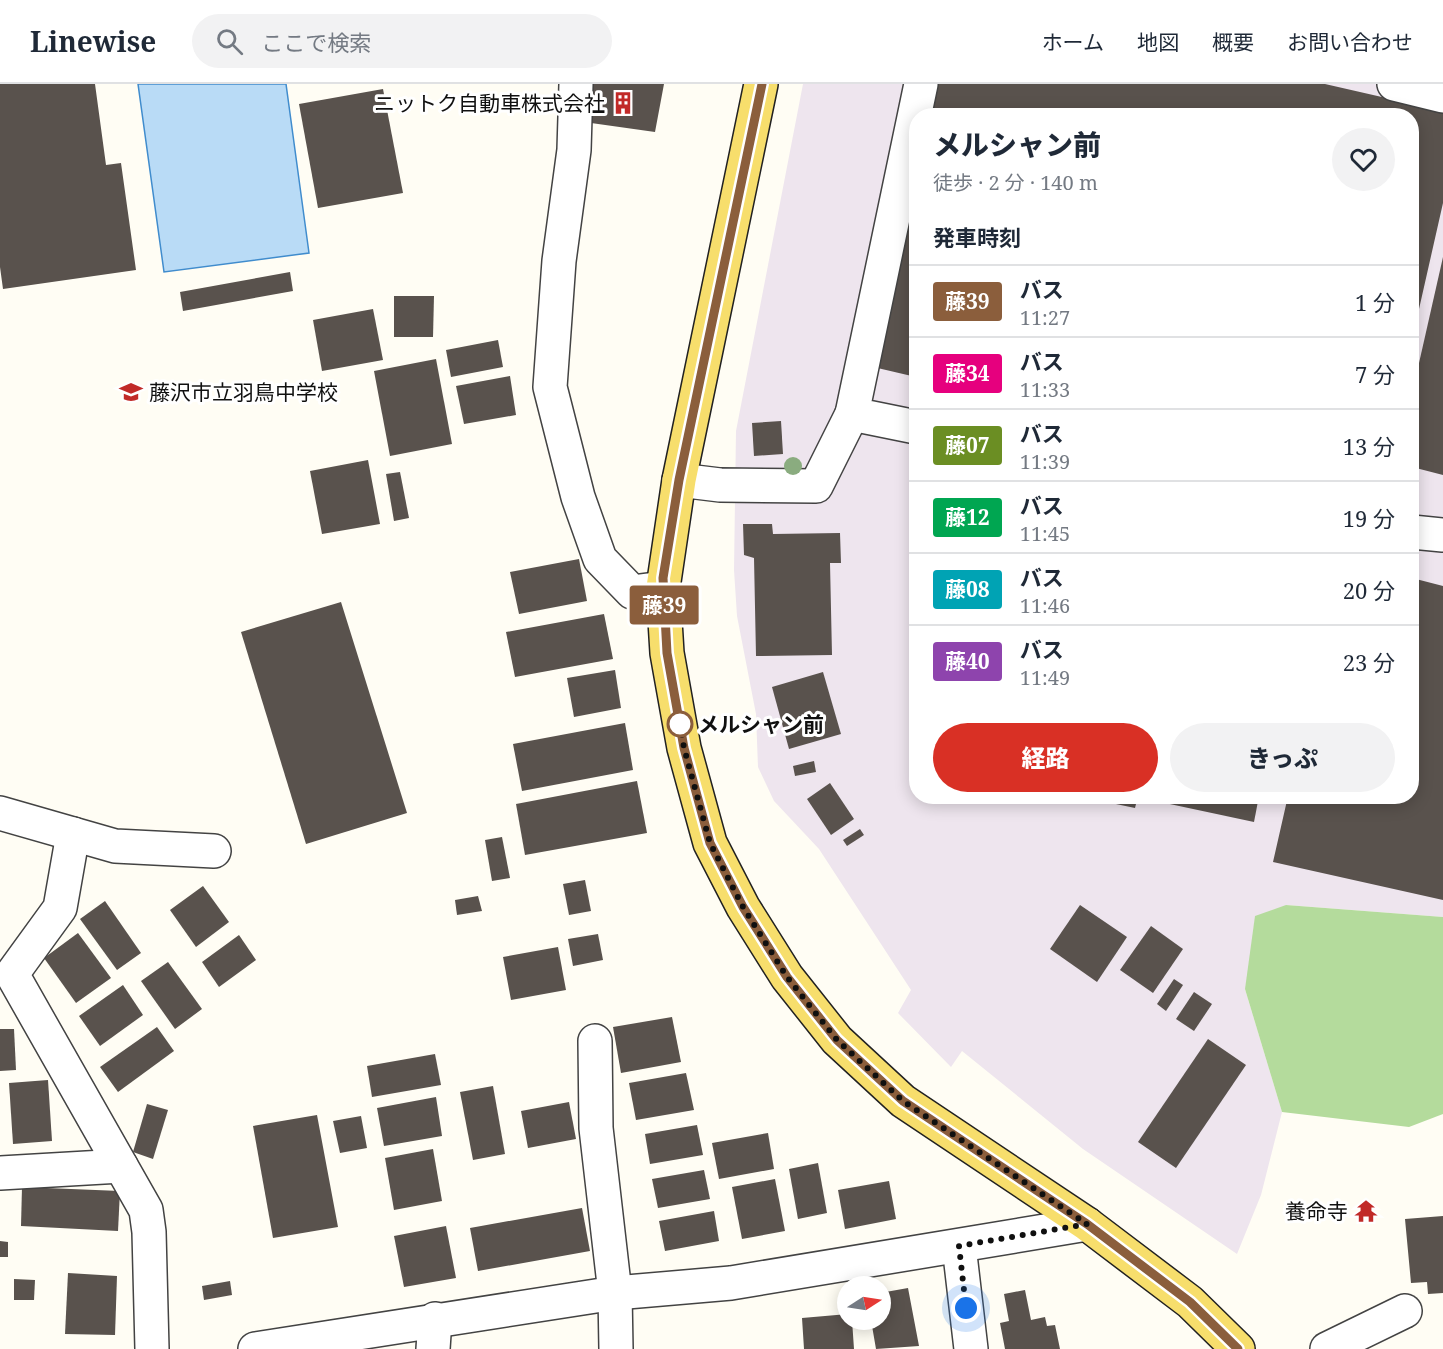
<!DOCTYPE html>
<html lang="ja">
<head>
<meta charset="utf-8">
<style>
	body { margin:0; font-family:"Noto Serif","Noto Sans JP",serif; background:#f2f2f3; color:#1f2937; height:100vh; display:flex; flex-direction:column; font-size:22px; white-space:nowrap }
	* { box-sizing:border-box; margin:0 }
	p { font-size:20px; color:#747a83 }
	.icon { flex:none; width:33px; height:33px; fill:none; stroke:currentColor; stroke-width:2; stroke-linecap:round; stroke-linejoin:round }
	.map { position:relative; flex:1; overflow:hidden }
	.sheet { position:absolute; left:909px; top:24px; width:510px; height:696px; display:flex; flex-direction:column; background:#fff; border-radius:24px; box-shadow:0 3px 15px #0003 }
	.sheet>* { flex:none }
	.badge { padding:0 12px; border-radius:4px; font-size:21px; line-height:39px }
	.needle { width:39px; rotate:78deg }
	.tools { position:absolute; left:837px; top:1192px; display:grid; gap:12px }
	.tools a { display:grid; place-items:center; width:54px; height:54px; border-radius:50%; background:#fff; box-shadow:0 3px 15px #0003; font-size:30px }
	.you { position:absolute; width:30px; height:30px; margin:-15px; border:4px solid #fff; border-radius:50%; background:#1a73e8; box-shadow:0 0 0 9px #1a73e833 }
	.map>.badge { position:absolute; translate:-50% -50%; box-shadow:0 0 0 3px #fff }
	h2 { padding:0 24px; font-size:22px; line-height:54px }
	.round { display:grid; place-items:center; flex:none; width:63px; height:63px; border-radius:32px; background:#f2f2f3 }
	.head { display:flex; align-items:center; justify-content:space-between; height:102px; padding:0 24px }
	h1 { font-size:28px; font-weight:800; line-height:45px }
	.cta { display:flex; gap:12px; margin-top:auto; padding:12px 24px }
	.cta a { flex:1; height:69px; border-radius:36px; background:#d93025; color:#fff; font-size:24px; font-weight:800; line-height:69px; text-align:center }
	.cta a+a { background:#f2f2f3; color:#1f2937 }
	ul { padding:0; list-style:none }
	li { display:flex; align-items:center; gap:18px; height:72px; padding:0 24px; border-top:2px solid #e0e1e3 }
	li div { flex:1 }
	li b { display:block; font-size:22px }
	li em { font-style:normal }
	li .badge { min-width:66px; font-weight:700; text-align:center }
	header { display:flex; align-items:center; gap:36px; box-sizing:border-box; height:84px; padding:0 30px; background:#fff; border-bottom:2px solid #e0e1e3 }
	header strong { font-size:28px }
	nav { display:flex; gap:33px; margin-inline-start:auto; font-size:21px }
	.search { width:420px; height:54px; background:#f2f2f3; display:flex; align-items:center; gap:15px; box-sizing:border-box; padding:0 21px; border-radius:33px; color:#747a83; font-size:22px }
	.map>svg:first-child { display:block }
	.industrial { fill:#eee5ee; fill-rule:evenodd }
	.forest { fill:#b4db9c }
	.water { fill:#b9dbf6; stroke:#408ccd; stroke-width:1.5 }
	.building { fill:#59524d }
	.lines { fill:none; stroke-linecap:round; stroke-linejoin:round }
	.minor-casing { stroke:#434343; stroke-width:36 }
	.major-casing { stroke:#212121; stroke-width:36 }
	.minor { stroke:#fff; stroke-width:33 }
	.major { stroke:#f7de6c; stroke-width:33 }
	.tree { fill:#8aac7f }
	.line-casing { stroke:#fff; stroke-width:14 }
	.line { stroke:#8b5e3c; stroke-width:9 }
	.walk { stroke:#101010; stroke-width:6; stroke-dasharray:0 10.8 }
	.stop-dot { fill:#fff; stroke:#8b5e3c; stroke-width:3 }
	.labels { text-anchor:middle; dominant-baseline:central; stroke-width:6; stroke-linejoin:round; paint-order:stroke }
	.poi-label { font-size:21px; fill:#101010; stroke:#fff; text-anchor:end }
	.stop-label { font-size:21px; font-weight:bold; fill:#101010; stroke:#fff; text-anchor:start }
</style>
</head>
<body>
<header>
<strong>Linewise</strong>
<div class="search"><svg class="icon" aria-label="search" viewBox="0 0 24 24"><circle cx="10" cy="10" r="6"/><path d="M15 15l6 6"/></svg>ここで検索</div>
<nav><a>ホーム</a><a>地図</a><a>概要</a><a>お問い合わせ</a></nav>
</header>
<div class="map">
<svg width="1443" height="1265" viewBox="0 0 1443 1265">
	<rect width="100%" height="100%" fill="#fffdf4"/>
	<path class="industrial" d="M803,0h640v833l-157,-12 -41,84 37,123 -21,83 -24,59 -154,-105 -121,-98 -11,16 -53,-54 13,-23 -92,-141 -45,-48 -16,-34 -2,-53 -19,-98 -3,-46 2,-139zM916,32h496v680h-496z"/>
	<polygon class="forest" points="1286,821 1443,833 1443,1030 1409,1043 1282,1028 1245,905 1255,832"/>
	<polygon class="water" points="138,0 286,0 309,169 164,188"/>
	<g class="building">
		<polygon points="0,0 95,0 106,81 121,79 136,186 3,205 0,183"/>
		<polygon points="590,0 664,0 655,48 584,38"/>
		<polygon points="931,0 1325,0 1443,27 1443,119 1412,256 1412,32 924,32"/>
		<polygon points="383,5 403,109 318,124 299,20"/>
		<polygon points="916,70 916,293 869,282"/>
		<polygon points="1443,173 1443,391 1412,383 1412,310"/>
		<polygon points="290,188 293,207 183,227 180,208"/>
		<polygon points="394,212 434,212 433,253 394,253"/>
		<polygon points="373,225 383,276 322,287 313,236"/>
		<polygon points="498,256 503,283 451,293 446,266"/>
		<polygon points="436,275 452,360 390,372 374,287"/>
		<polygon points="510,292 516,331 464,340 456,302"/>
		<polygon points="781,337 783,370 754,372 752,339"/>
		<polygon points="368,376 380,440 322,450 310,387"/>
		<polygon points="400,388 409,434 394,437 386,390"/>
		<polygon points="743,440 772,440 773,450 840,449 841,479 830,479 832,571 756,572 754,474 744,471"/>
		<polygon points="579,475 587,517 519,530 510,488"/>
		<polygon points="1412,494 1443,502 1443,816 1273,778 1288,712 1412,712"/>
		<polygon points="341,518 407,729 306,760 241,548"/>
		<polygon points="604,530 613,575 515,593 506,548"/>
		<polygon points="615,586 621,624 574,633 567,594"/>
		<polygon points="823,588 841,650 789,665 772,603"/>
		<polygon points="625,639 633,686 522,707 513,660"/>
		<polygon points="814,677 816,688 795,692 793,682"/>
		<polygon points="637,697 647,749 525,771 516,720"/>
		<polygon points="830,699 854,735 831,751 807,715"/>
		<polygon points="1092,712 1138,712 1135,724 1092,715"/>
		<polygon points="1152,712 1259,712 1254,738 1151,716"/>
		<polygon points="860,745 864,751 847,762 843,756"/>
		<polygon points="502,753 510,794 492,797 485,756"/>
		<polygon points="585,796 591,827 569,831 563,800"/>
		<polygon points="203,802 229,838 196,863 170,826"/>
		<polygon points="478,812 482,827 457,831 455,816"/>
		<polygon points="105,817 141,869 117,886 80,835"/>
		<polygon points="1080,821 1127,853 1097,898 1050,865"/>
		<polygon points="1151,842 1183,865 1153,909 1120,886"/>
		<polygon points="78,849 111,894 76,919 44,874"/>
		<polygon points="598,850 603,876 573,882 568,855"/>
		<polygon points="239,851 256,876 219,903 202,878"/>
		<polygon points="558,863 566,906 511,916 503,873"/>
		<polygon points="168,878 202,925 175,945 141,897"/>
		<polygon points="1174,895 1183,901 1166,927 1157,920"/>
		<polygon points="123,901 143,931 100,962 79,932"/>
		<polygon points="1194,908 1212,920 1194,947 1176,935"/>
		<polygon points="672,933 681,978 621,989 613,943"/>
		<polygon points="157,943 174,967 118,1008 100,983"/>
		<polygon points="0,945 14,945 16,986 0,987"/>
		<polygon points="1208,955 1246,981 1176,1084 1138,1058"/>
		<polygon points="435,970 441,1001 372,1013 367,982"/>
		<polygon points="686,989 694,1026 636,1036 629,999"/>
		<polygon points="48,996 52,1057 13,1060 9,999"/>
		<polygon points="493,1002 505,1070 473,1076 460,1008"/>
		<polygon points="436,1013 442,1052 384,1062 377,1024"/>
		<polygon points="569,1018 576,1055 528,1064 521,1027"/>
		<polygon points="147,1020 168,1026 153,1075 133,1068"/>
		<polygon points="317,1031 338,1143 273,1154 253,1042"/>
		<polygon points="361,1032 367,1064 340,1069 333,1037"/>
		<polygon points="697,1041 703,1071 650,1080 645,1050"/>
		<polygon points="768,1049 774,1085 719,1095 712,1059"/>
		<polygon points="433,1065 442,1117 394,1126 385,1074"/>
		<polygon points="818,1079 827,1129 798,1135 789,1085"/>
		<polygon points="704,1086 710,1115 658,1124 652,1095"/>
		<polygon points="775,1095 785,1147 742,1155 732,1103"/>
		<polygon points="889,1097 896,1135 845,1145 838,1106"/>
		<polygon points="22,1103 120,1107 118,1147 21,1142"/>
		<polygon points="582,1124 590,1167 478,1187 470,1144"/>
		<polygon points="714,1127 719,1157 665,1167 659,1137"/>
		<polygon points="1443,1132 1443,1209 1428,1210 1427,1198 1411,1199 1405,1135"/>
		<polygon points="446,1142 456,1194 404,1203 394,1152"/>
		<polygon points="0,1157 8,1158 8,1173 0,1173"/>
		<polygon points="68,1189 117,1192 115,1251 65,1250"/>
		<polygon points="14,1195 35,1196 34,1216 14,1216"/>
		<polygon points="230,1197 232,1211 204,1216 202,1202"/>
		<polygon points="908,1204 919,1262 876,1265 871,1236 880,1236 880,1209"/>
		<polygon points="1025,1206 1031,1236 1045,1233 1047,1242 1055,1241 1060,1265 1005,1265 1000,1239 1009,1237 1004,1210"/>
		<polygon points="848,1230 848,1236 852,1236 854,1265 804,1265 802,1234"/>
	</g>
	<g class="lines">
		<g class="minor-casing">
			<g id="minor">
				<polyline points="576,0 574,66 559,177 550,303 578,413 600,475 632,508 663,504"/>
				<polyline points="1394,0 1443,12"/>
				<polyline points="916,343 852,330 921,0"/>
				<polyline points="679,396 720,401 816,402 852,330"/>
				<polyline points="1412,448 1443,451"/>
				<polyline points="0,729 115,762 214,767"/>
				<polyline points="73,750 60,824 12,890 146,1126 149,1148 152,1265"/>
				<polyline points="595,957 596,1044 615,1209 616,1265"/>
				<polyline points="0,1089 121,1082"/>
				<polyline points="959,1162 971,1265"/>
				<polyline points="255,1265 615,1209 731,1199 1087,1140"/>
				<polyline points="433,1265 435,1235"/>
				<polyline points="1327,1265 1405,1227"/>
			</g>
		</g>
		<g class="major-casing">
			<polyline id="major" points="761,0 679,396 663,504 667,569 684,664 710,759 743,823 787,893 837,956 903,1017 1087,1140 1190,1218 1238,1265"/>
		</g>
		<use href="#minor" class="minor"/>
		<use href="#major" class="major"/>
	</g>
	<circle class="tree" cx="793" cy="382" r="9"/>
	<g class="lines">
		<g class="line-casing">
			<polyline id="line" points="762,0 679,396 663,494 667,569 684,664 710,759 743,823 787,893 837,956 903,1017 1087,1140 1190,1218 1238,1265"/>
		</g>
		<use href="#line" class="line"/>
		<polyline class="walk" points="680,640 684,664 710,759 743,823 787,893 837,956 903,1017 1087,1140 959,1162 966,1224"/>
	</g>
	<defs>
		<g id="building-bare" transform="scale(1.8)"><path d="M-4-6H4V6H1V3H-1V6H-4ZM-2.5-4.3h1.7v1.8h-1.7ZM.8-4.3h1.7v1.8H.8ZM-2.5-1h1.7V.8h-1.7ZM.8-1h1.7V.8H.8Z" fill="#c12a28" stroke="#fff" stroke-width="2.5" paint-order="stroke"/></g>
		<g id="school-bare" transform="scale(1.8)"><path d="M0-5L7-2L0 1L-7-2ZM-4 1L0 2.5L4 1V4Q0 6-4 4Z" fill="#c12a28" stroke="#fff" stroke-width="2.5" paint-order="stroke"/></g>
		<g id="temple-bare" transform="scale(1.8)"><path d="M0-6L5-2H3V0L6.5 2.5H4V6H1.5V3h-3V6H-4V2.5H-6.5L-3 0V-2H-5Z" fill="#c12a28" stroke="#fff" stroke-width="2.5" paint-order="stroke"/></g>
	</defs>
	<g fill-rule="evenodd">
		<use href="#building-bare" x="623" y="19"/>
		<use href="#school-bare" x="131" y="308"/>
		<use href="#temple-bare" x="1366" y="1127"/>
	</g>
	<circle class="stop-dot" cx="680" cy="640" r="12"/>
	<g class="labels">
		<g class="poi-label">
			<text x="605" y="19">ニットク自動車株式会社</text>
			<text x="149" y="308" text-anchor="start">藤沢市立羽鳥中学校</text>
			<text x="1348" y="1127">養命寺</text>
		</g>
		<g class="stop-label">
			<text x="698" y="640">メルシャン前</text>
		</g>
	</g>
</svg>
<div class="tools">
<a><svg class="needle" viewBox="-14 -14 28 28"><path d="M0-13l5 13h-10z" fill="#e53935"/><path d="M0 13l5-13h-10z" fill="#747a83"/></svg></a>
</div>
<div class="you" style="left:966px;top:1224px"></div>
<b class="badge" style="left:664px;top:521px;background:#8b5e3c;color:#fff">藤39</b>
<section class="sheet">
<div class="head"><div><h1>メルシャン前</h1><p>徒歩 · 2 分 · 140 m</p></div><a class="round"><svg class="icon" aria-label="heart" viewBox="0 0 24 24"><path d="M12 20l-8-8c-3-5 5-10 8-4 3-6 11-1 8 4z"/></svg></a></div>
<h2>発車時刻</h2>
<ul>
<li><span class="badge" style="background:#8b5e3c;color:#fff">藤39</span><div><b>バス</b><p>11:27</p></div><em>1 分</em></li>
<li><span class="badge" style="background:#e6007e;color:#fff">藤34</span><div><b>バス</b><p>11:33</p></div><em>7 分</em></li>
<li><span class="badge" style="background:#6b8e23;color:#fff">藤07</span><div><b>バス</b><p>11:39</p></div><em>13 分</em></li>
<li><span class="badge" style="background:#00a651;color:#fff">藤12</span><div><b>バス</b><p>11:45</p></div><em>19 分</em></li>
<li><span class="badge" style="background:#00a3b4;color:#fff">藤08</span><div><b>バス</b><p>11:46</p></div><em>20 分</em></li>
<li><span class="badge" style="background:#8e44ad;color:#fff">藤40</span><div><b>バス</b><p>11:49</p></div><em>23 分</em></li>
</ul>
<div class="cta"><a>経路</a><a>きっぷ</a></div>
</section>
</div>
</body>
</html>
